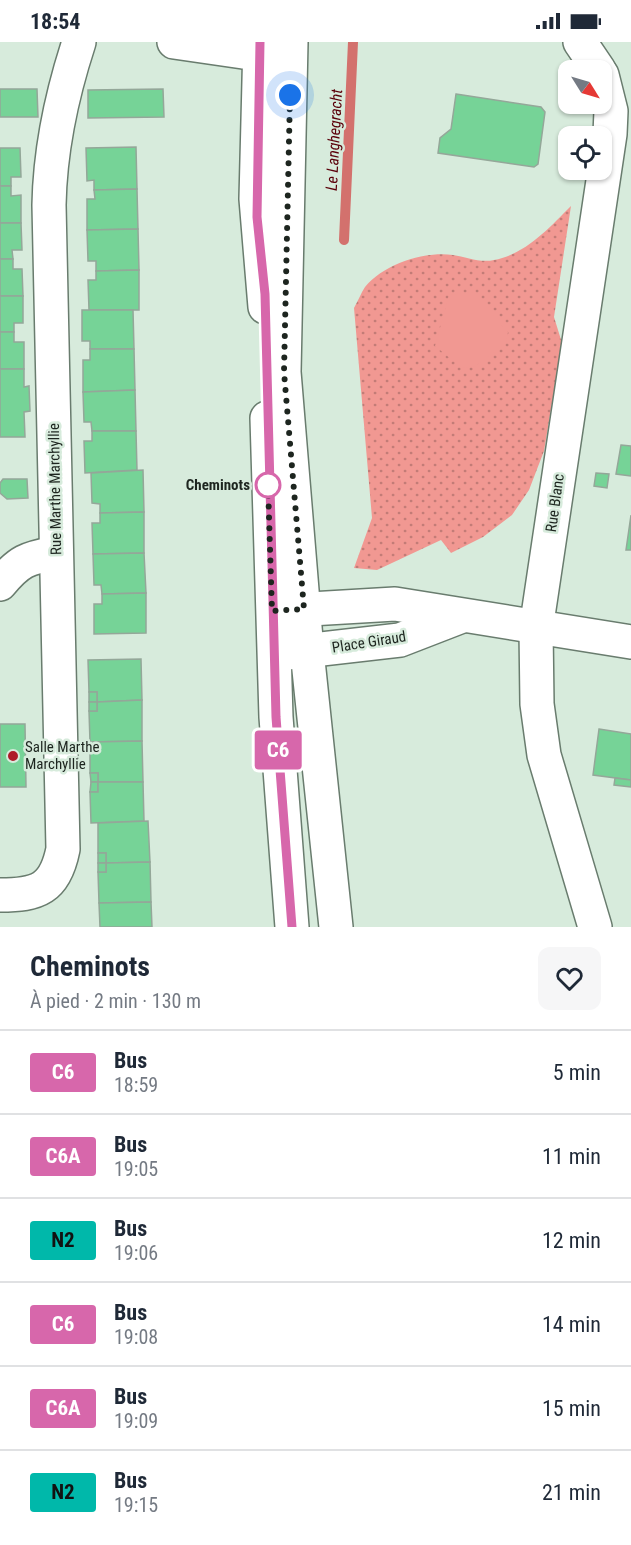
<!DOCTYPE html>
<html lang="fr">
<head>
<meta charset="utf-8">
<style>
	body { margin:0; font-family:"Roboto Condensed",sans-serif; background:#f6f6f7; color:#1f2937; height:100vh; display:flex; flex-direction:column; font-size:22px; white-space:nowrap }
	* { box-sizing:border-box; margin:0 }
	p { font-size:20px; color:#747a83 }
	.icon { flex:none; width:33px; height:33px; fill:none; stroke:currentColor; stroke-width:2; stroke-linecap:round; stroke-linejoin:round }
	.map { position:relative; height:885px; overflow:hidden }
	.sheet { display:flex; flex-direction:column; background:#fff; flex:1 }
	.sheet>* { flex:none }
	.badge { padding:0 12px; border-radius:4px; font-size:21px; line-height:39px }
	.needle { width:39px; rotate:127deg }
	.buttons { position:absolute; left:558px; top:18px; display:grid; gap:12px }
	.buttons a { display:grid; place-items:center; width:54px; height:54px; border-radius:12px; background:#fff; box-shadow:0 2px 4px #0004; font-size:30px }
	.you { position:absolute; width:30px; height:30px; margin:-15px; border:4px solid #fff; border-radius:50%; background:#1a73e8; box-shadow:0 0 0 9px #1a73e833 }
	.map>.badge { position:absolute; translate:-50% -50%; box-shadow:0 0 0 3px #fff }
	.round { display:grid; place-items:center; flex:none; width:63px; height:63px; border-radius:12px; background:#f6f6f7 }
	.headline { display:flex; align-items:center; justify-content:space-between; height:102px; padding:0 30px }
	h1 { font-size:28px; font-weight:700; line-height:45px }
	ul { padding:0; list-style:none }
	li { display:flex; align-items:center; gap:18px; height:84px; padding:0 30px; border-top:2px solid #e0e1e3 }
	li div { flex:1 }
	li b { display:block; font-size:22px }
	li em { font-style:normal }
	li .badge { min-width:66px; font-weight:700; text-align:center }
	.status { display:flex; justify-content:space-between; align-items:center; height:42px; padding:0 30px; background:#fff; direction:ltr }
	.status svg { height:16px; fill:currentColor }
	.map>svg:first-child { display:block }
	.grass { fill:url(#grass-dots) }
	.green { fill:#f19892 }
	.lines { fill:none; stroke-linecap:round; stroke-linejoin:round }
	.stream { stroke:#d3716d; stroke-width:10 }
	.building { fill:#76d397; stroke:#94a799; stroke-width:1.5 }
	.minor-casing { stroke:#697c6e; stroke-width:36 }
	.tertiary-casing { stroke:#697c6e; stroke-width:36 }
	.minor { stroke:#fff; stroke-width:33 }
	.tertiary { stroke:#fff; stroke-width:33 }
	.line-casing { stroke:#fff; stroke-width:14 }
	.line { stroke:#d767ab; stroke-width:9 }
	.walk { stroke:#1d251f; stroke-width:6; stroke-dasharray:0 10.8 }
	.stop-dot { fill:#fff; stroke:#d767ab; stroke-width:3 }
	.poi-dot { fill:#ae1b29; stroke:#d7ebdc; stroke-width:2 }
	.labels { text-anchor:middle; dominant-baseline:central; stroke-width:5; stroke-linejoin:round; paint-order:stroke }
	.stop-label { font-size:15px; font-weight:bold; fill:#1d251f; stroke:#d7ebdc; text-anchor:end }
	.street-label { font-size:15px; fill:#1d251f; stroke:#d7ebdc }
	.poi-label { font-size:15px; fill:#1d251f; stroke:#d7ebdc; text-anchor:start }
	.water-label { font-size:16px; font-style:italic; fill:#5b000a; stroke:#d7ebdc }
</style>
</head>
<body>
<div class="status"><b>18:54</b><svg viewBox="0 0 49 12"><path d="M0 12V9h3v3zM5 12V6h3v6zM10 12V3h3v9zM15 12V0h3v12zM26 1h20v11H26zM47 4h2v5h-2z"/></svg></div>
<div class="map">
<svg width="631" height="885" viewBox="0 0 631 885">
	<defs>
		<pattern id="grass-dots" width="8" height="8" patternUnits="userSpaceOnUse" patternTransform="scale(1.5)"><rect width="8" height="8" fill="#f19892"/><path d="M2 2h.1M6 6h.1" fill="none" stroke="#c37c77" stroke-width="1.8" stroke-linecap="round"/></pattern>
	</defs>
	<rect width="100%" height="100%" fill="#d7ebdc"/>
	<path class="grass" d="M571,164l-17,111 8,26 -18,108 -15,39 -17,25 -29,22 -32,16 -10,-13 -64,30 -23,-2 18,-50 -18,-210c4,-7 7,-15 11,-21 19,-23 59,-36 88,-32 13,2 27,8 41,5 32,-6 55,-32 77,-54z"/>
	<polygon class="green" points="473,250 508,290 506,301 476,324 462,326 435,304 449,253"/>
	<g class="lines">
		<polyline class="stream" points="344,198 353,0"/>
	</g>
	<g class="building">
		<polygon points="0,47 37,47 38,75 0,75"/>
		<polygon points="163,47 164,75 88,76 88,48"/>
		<polygon points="456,52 541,65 545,70 538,122 534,125 438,111 440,96 451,87"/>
		<polygon points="136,105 137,147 94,148 94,138 87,139 86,106"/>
		<polygon points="0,106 20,106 21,135 11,135 11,144 0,144"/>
		<polygon points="0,144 11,144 11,154 21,153 21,181 0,181"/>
		<polygon points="137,147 138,187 87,188 87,157 95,157 94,148"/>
		<polygon points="0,181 21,181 22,208 12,208 13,217 0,217"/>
		<polygon points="138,187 139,228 96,229 96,219 88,219 87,188"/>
		<polygon points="0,217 13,217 13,227 22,227 23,254 0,254"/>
		<polygon points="139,228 139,268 89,268 88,238 96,238 96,229"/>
		<polygon points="0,254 23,254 23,281 14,281 14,290 0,290"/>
		<polygon points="82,268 133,268 134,307 90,307 90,299 82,299"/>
		<polygon points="0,290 14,290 14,300 24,300 24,327 0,327"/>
		<polygon points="90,307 134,307 135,348 83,350 83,318 90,318"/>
		<polygon points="0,327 24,327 24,345 29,344 30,369 24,370 25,395 0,395"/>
		<polygon points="135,348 136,389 92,389 91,380 84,380 83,350"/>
		<polygon points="92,389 136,389 137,428 85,431 84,399 92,399"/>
		<polygon points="621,403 631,404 631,434 616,432"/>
		<polygon points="143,428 144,470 100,471 100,462 92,461 91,431"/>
		<polygon points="596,431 609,432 607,446 594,444"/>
		<polygon points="3,437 27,437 28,456 7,457 0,451 0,441"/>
		<polygon points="144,470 144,511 93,512 92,481 100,481 100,471"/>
		<polygon points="631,473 631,508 626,508"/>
		<polygon points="144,511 146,551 102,552 101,543 94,543 93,512"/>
		<polygon points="146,551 146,591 94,592 94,562 102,562 102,552"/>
		<polygon points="141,617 142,658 97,660 97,650 89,650 88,618"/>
		<rect x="89" y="650" width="8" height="10"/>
		<polygon points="142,658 142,699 90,700 89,669 97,669 97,660"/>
		<rect x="89" y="660" width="8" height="9"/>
		<polygon points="0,682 25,682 26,745 0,745"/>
		<polygon points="599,687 631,692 631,738 593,733"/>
		<polygon points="142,699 143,740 98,740 98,731 90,731 90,700"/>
		<polygon points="90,731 98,731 98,740 91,740"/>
		<polygon points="615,736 631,738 631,745 614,743"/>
		<polygon points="91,740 98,740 98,750 90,750"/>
		<polygon points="98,740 143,740 144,779 91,781 90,750 98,750"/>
		<polygon points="148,779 150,820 106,821 106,811 98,811 98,781"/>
		<rect x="98" y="811" width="8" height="10"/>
		<polygon points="150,820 151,860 99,861 98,830 106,830 106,821"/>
		<rect x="98" y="821" width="8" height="9"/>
		<polygon points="151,860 152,885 100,885 99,861"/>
	</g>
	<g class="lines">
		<g class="minor-casing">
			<g id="minor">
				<polyline points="174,0 243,10 288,8"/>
				<polyline points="580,0 599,28"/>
				<path d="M0,542c19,-23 27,-26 56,-31"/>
				<polyline points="276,569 395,562 631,600"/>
				<polyline points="278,612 400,598 462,574"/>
				<path d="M0,853c38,0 55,-6 63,-46l-14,-644c1,-55 13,-111 30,-163"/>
				<polyline points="595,885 544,713 537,662 536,587 610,92 611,69 602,33"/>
			</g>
		</g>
		<g class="tertiary-casing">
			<g id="tertiary">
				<polyline points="260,0 256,157 265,265"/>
				<polyline points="291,0 284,330 307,609 336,885"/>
				<polyline points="267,376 276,675 292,885"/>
			</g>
		</g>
		<use href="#minor" class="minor"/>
		<use href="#tertiary" class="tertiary"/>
	</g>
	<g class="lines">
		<g class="line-casing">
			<polyline id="line" points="260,0 257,175 265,252 276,675 292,885"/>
		</g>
		<use href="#line" class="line"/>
		<polyline class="walk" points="268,443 272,569 304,567 284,330 290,53"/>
	</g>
	<circle class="stop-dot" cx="268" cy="443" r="12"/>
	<circle class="poi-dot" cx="13" cy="714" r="6"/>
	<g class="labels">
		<g class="stop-label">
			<text x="250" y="443">Cheminots</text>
		</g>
		<g class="street-label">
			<text transform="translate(55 447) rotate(-91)">Rue Marthe Marchyllie</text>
			<text transform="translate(555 461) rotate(-82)">Rue Blanc</text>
			<text transform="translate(369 600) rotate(-9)">Place Giraud</text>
		</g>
		<g class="poi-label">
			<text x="25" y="705">Salle Marthe<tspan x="25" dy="17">Marchyllie</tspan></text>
		</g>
		<g class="water-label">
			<text transform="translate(334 98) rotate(-87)">Le Langhegracht</text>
		</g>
	</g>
</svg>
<div class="buttons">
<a><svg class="needle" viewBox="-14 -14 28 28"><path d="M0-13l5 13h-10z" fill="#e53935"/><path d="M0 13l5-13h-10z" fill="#747a83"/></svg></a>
<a><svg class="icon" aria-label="locate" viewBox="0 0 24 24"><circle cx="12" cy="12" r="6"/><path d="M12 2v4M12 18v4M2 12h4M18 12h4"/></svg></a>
</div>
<div class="you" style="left:290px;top:53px"></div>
<b class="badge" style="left:278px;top:708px;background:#d767ab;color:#fff">C6</b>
</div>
<section class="sheet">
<div class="headline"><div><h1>Cheminots</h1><p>À pied · 2 min · 130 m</p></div><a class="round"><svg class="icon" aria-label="heart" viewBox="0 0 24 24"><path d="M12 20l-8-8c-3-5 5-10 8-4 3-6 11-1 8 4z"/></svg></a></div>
<ul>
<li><span class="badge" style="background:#d767ab;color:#fff">C6</span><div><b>Bus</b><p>18:59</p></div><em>5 min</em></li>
<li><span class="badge" style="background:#d767ab;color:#fff">C6A</span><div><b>Bus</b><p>19:05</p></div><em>11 min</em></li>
<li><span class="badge" style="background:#00b8aa;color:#111">N2</span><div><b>Bus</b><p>19:06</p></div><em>12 min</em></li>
<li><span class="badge" style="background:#d767ab;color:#fff">C6</span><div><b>Bus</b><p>19:08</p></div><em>14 min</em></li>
<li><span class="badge" style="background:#d767ab;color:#fff">C6A</span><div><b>Bus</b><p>19:09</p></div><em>15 min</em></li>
<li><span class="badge" style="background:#00b8aa;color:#111">N2</span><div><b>Bus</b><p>19:15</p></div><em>21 min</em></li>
</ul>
</section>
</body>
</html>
